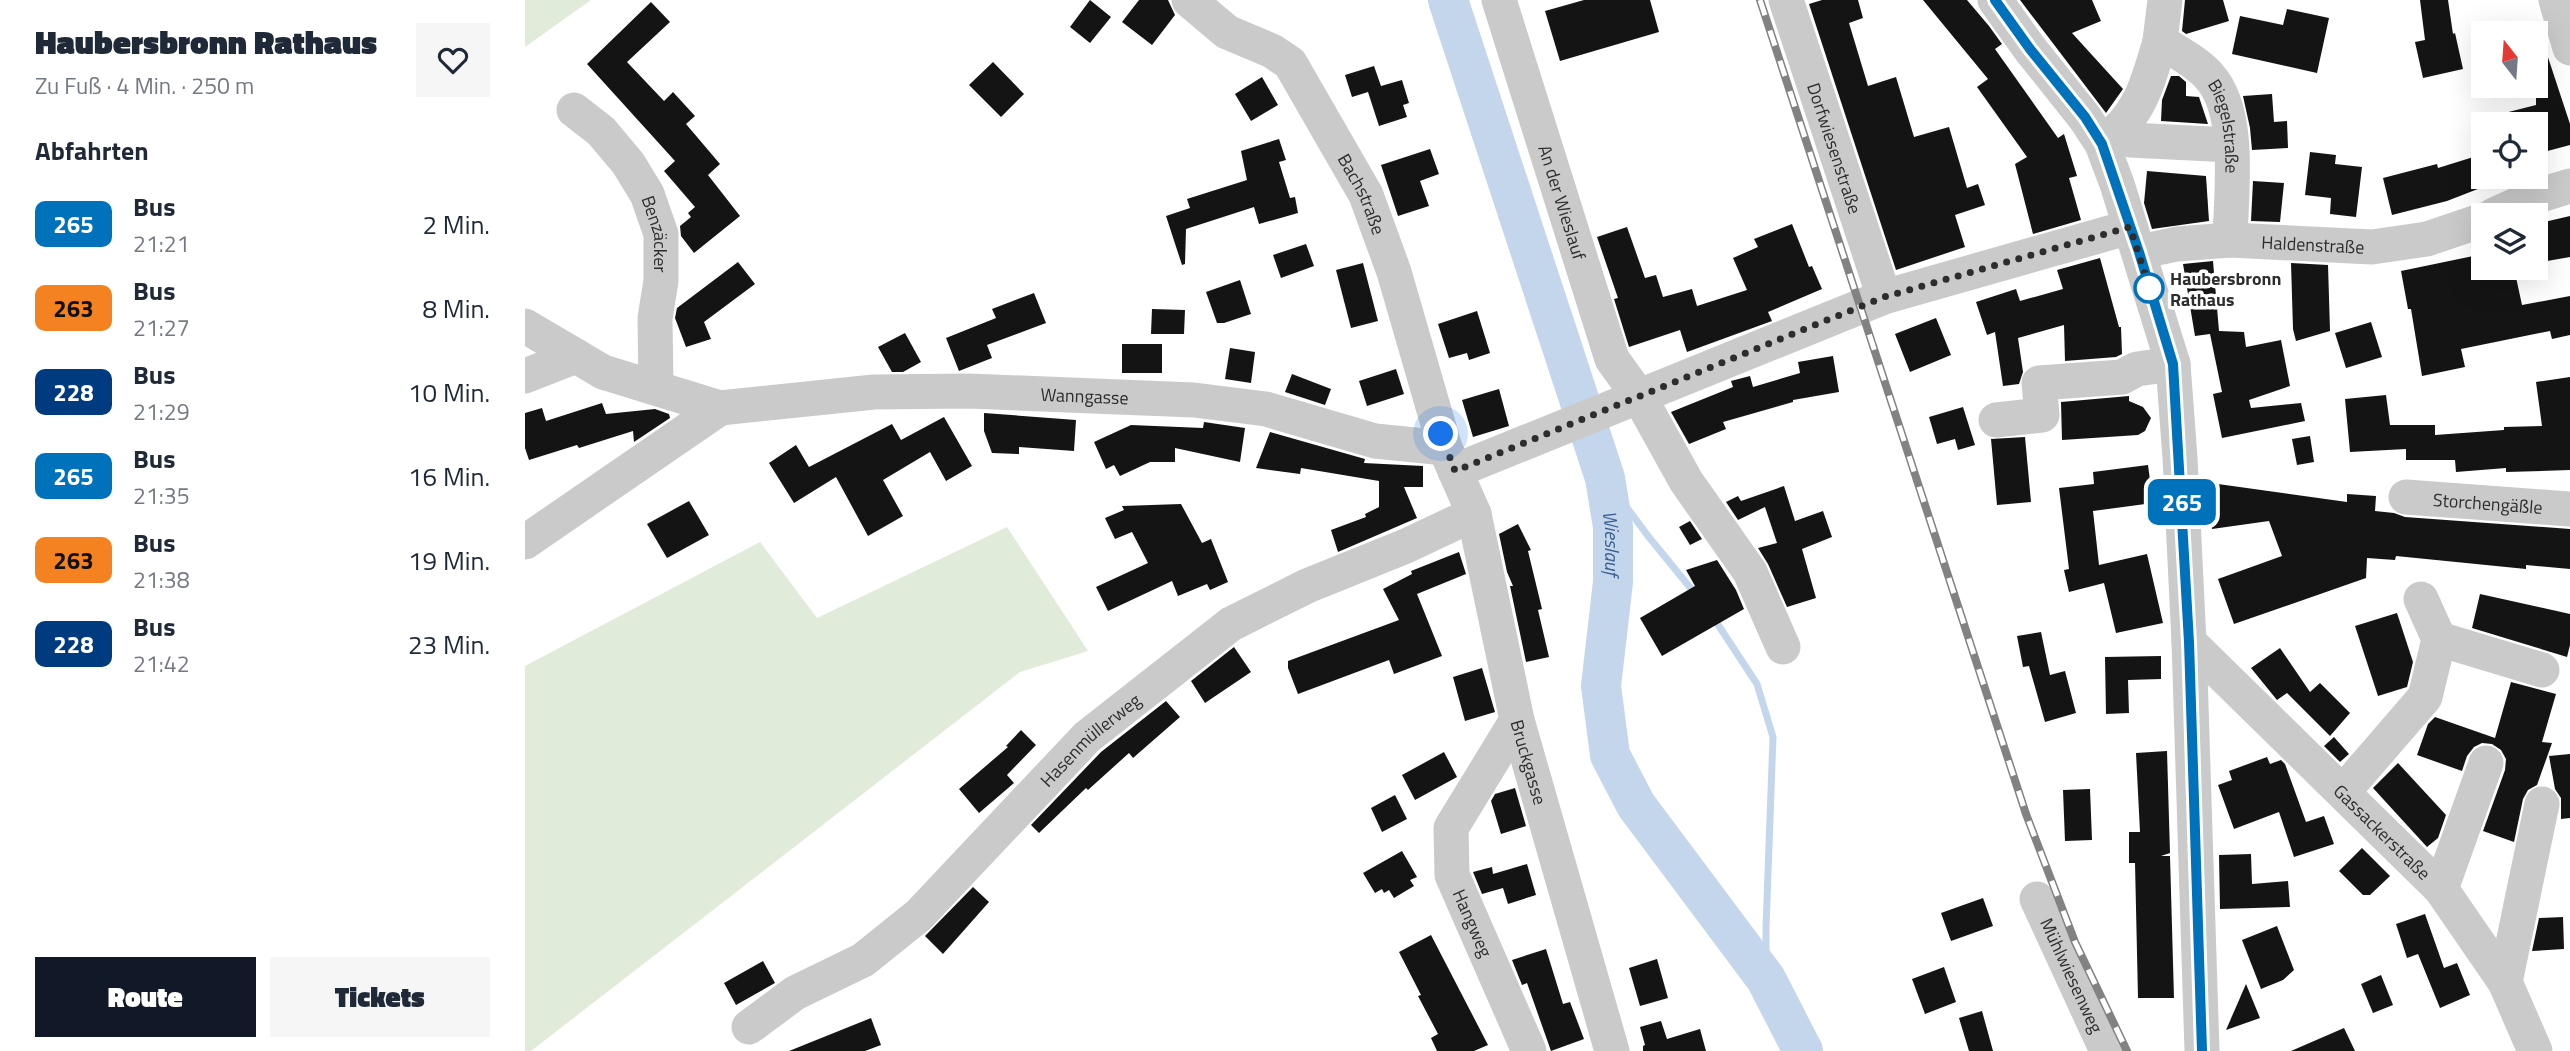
<!DOCTYPE html>
<html lang="de">
<head>
<meta charset="utf-8">
<style>
	body { margin:0; font-family:"Titillium Web",sans-serif; background:#f6f6f7; color:#1f2937; height:100vh; display:flex; flex-direction:column; font-size:26px; white-space:nowrap }
	* { box-sizing:border-box; margin:0 }
	p { font-size:23px; color:#747a83 }
	.icon { flex:none; width:38px; height:38px; fill:none; stroke:currentColor; stroke-width:2; stroke-linecap:round; stroke-linejoin:round }
	.map { position:relative; flex:1; overflow:hidden }
	.side { display:flex; flex-direction:column; background:#fff; width:525px }
	.side>* { flex:none }
	.badge { padding:0 14px; border-radius:10px; font-size:24px; line-height:46px }
	.needle { width:46px; rotate:343deg }
	.buttons { position:absolute; left:1946px; top:21px; display:grid; gap:14px }
	.buttons a { display:grid; place-items:center; width:77px; height:77px; border-radius:0px; background:#fff; box-shadow:0 7px 28px #0002; font-size:35px }
	.you { position:absolute; width:35px; height:35px; margin:-18px; border:5px solid #fff; border-radius:50%; background:#1a73e8; box-shadow:0 0 0 10px #1a73e833 }
	.map>.badge { position:absolute; translate:-50% -50%; box-shadow:0 0 0 4px #fff }
	h2 { padding:0 35px; font-size:26px; line-height:63px }
	.round { display:grid; place-items:center; flex:none; width:74px; height:74px; border-radius:0px; background:#f6f6f7 }
	.summary { display:flex; align-items:center; justify-content:space-between; height:119px; padding:0 35px }
	h1 { font-size:33px; font-weight:800; line-height:52px }
	.primary-button { display:flex; gap:14px; margin-top:auto; padding:14px 35px }
	.primary-button a { flex:1; height:80px; border-radius:0px; background:#111827; color:#fff; font-size:28px; font-weight:800; line-height:80px; text-align:center }
	.primary-button a+a { background:#f6f6f7; color:#1f2937 }
	ul { padding:0; list-style:none }
	li { display:flex; align-items:center; gap:21px; height:84px; padding:0 35px }
	li div { flex:1 }
	li b { display:block; font-size:26px }
	li em { font-style:normal }
	li .badge { min-width:77px; font-weight:700; text-align:center }
	main { display:flex; flex:1; min-height:0 }
	.map>svg:first-child { display:block }
	.green { fill:#e0ebd9 }
	.lines { fill:none; stroke-linecap:round; stroke-linejoin:round }
	.stream { stroke:#c4d6ec; stroke-width:7 }
	.river { stroke:#c4d6ec; stroke-width:40 }
	.building { fill:#141414 }
	.minor { stroke:#cacaca; stroke-width:35 }
	.rail-casing { stroke:#828282; stroke-width:8 }
	.rail { stroke:#fff; stroke-width:5; stroke-dasharray:16; stroke-linecap:butt }
	.line-casing { stroke:#fff; stroke-width:16 }
	.line { stroke:#0072bc; stroke-width:10 }
	.walk { stroke:#2d2d2d; stroke-width:7; stroke-dasharray:0 12.6 }
	.stop-dot { fill:#fff; stroke:#0072bc; stroke-width:3.5 }
	.labels { text-anchor:middle; dominant-baseline:central; stroke-width:7; stroke-linejoin:round; paint-order:stroke }
	.street-label { font-size:18px; fill:#2d2d2d; stroke:#fff }
	.stop-label { font-size:18px; font-weight:bold; fill:#2d2d2d; stroke:#fff; text-anchor:start }
	.water-label { font-size:19px; font-style:italic; fill:#396091; stroke:#fff }
</style>
</head>
<body>
<main>
<section class="side">
<div class="summary"><div><h1>Haubersbronn Rathaus</h1><p>Zu Fuß · 4 Min. · 250 m</p></div><a class="round"><svg class="icon" aria-label="heart" viewBox="0 0 24 24"><path d="M12 20l-8-8c-3-5 5-10 8-4 3-6 11-1 8 4z"/></svg></a></div>
<h2>Abfahrten</h2>
<ul>
<li><span class="badge" style="background:#0072bc;color:#fff">265</span><div><b>Bus</b><p>21:21</p></div><em>2 Min.</em></li>
<li><span class="badge" style="background:#f58220;color:#111">263</span><div><b>Bus</b><p>21:27</p></div><em>8 Min.</em></li>
<li><span class="badge" style="background:#003b80;color:#fff">228</span><div><b>Bus</b><p>21:29</p></div><em>10 Min.</em></li>
<li><span class="badge" style="background:#0072bc;color:#fff">265</span><div><b>Bus</b><p>21:35</p></div><em>16 Min.</em></li>
<li><span class="badge" style="background:#f58220;color:#111">263</span><div><b>Bus</b><p>21:38</p></div><em>19 Min.</em></li>
<li><span class="badge" style="background:#003b80;color:#fff">228</span><div><b>Bus</b><p>21:42</p></div><em>23 Min.</em></li>
</ul>
<div class="primary-button"><a>Route</a><a>Tickets</a></div>
</section>
<div class="map">
<svg width="2045" height="1051" viewBox="0 0 2045 1051">
	<rect width="100%" height="100%" fill="#fff"/>
	<g class="green">
		<polygon points="0,0 66,0 0,47"/>
		<polygon points="482,527 563,651 495,672 6,1051 0,1051 0,666 235,542 292,618"/>
	</g>
	<g class="lines">
		<g class="stream">
			<polyline points="1080,478 1123,536 1172,596"/>
			<polyline points="1188,617 1232,684 1248,737 1241,927 1241,979"/>
		</g>
		<path class="river" id="s1" d="M923,0l157,478 8,49v55l-12,104 9,69 26,50 130,174 37,72"/>
	</g>
	<g class="building">
		<polygon points="565,0 586,17 565,43 545,27"/>
		<polygon points="614,0 643,0 650,15 627,45 597,22"/>
		<polygon points="1059,0 1125,0 1134,32 1035,61 1020,11"/>
		<polygon points="1297,0 1333,0 1338,18 1324,23 1343,86 1371,77 1389,137 1424,127 1442,188 1453,184 1460,205 1430,215 1440,247 1371,270 1284,4"/>
		<polygon points="1398,0 1442,0 1464,26 1477,44 1470,49 1533,138 1539,134 1552,176 1544,178 1556,220 1508,234 1490,164 1502,157 1452,87 1463,79"/>
		<polygon points="1495,0 1567,0 1576,21 1547,33 1598,89 1581,113"/>
		<polygon points="1660,0 1698,0 1704,21 1661,34 1657,31"/>
		<polygon points="1895,0 1923,0 1928,34 1930,33 1938,69 1898,78 1890,42 1900,40"/>
		<polygon points="126,2 145,22 102,62 139,101 148,92 170,116 161,124 195,164 183,175 215,216 169,253 156,236 155,226 166,217 163,213 170,207 139,171 150,161 62,64"/>
		<polygon points="1762,9 1804,18 1792,73 1707,54 1715,16 1758,25"/>
		<polygon points="2011,27 2013,27 2045,124 2045,145 2011,154 2011,124 1960,124 1960,118 2011,105"/>
		<polygon points="468,62 499,94 476,117 444,85"/>
		<polygon points="849,66 856,86 877,80 884,103 878,105 882,117 854,126 843,92 827,97 820,75"/>
		<polygon points="1646,76 1654,76 1661,82 1661,96 1674,97 1683,124 1636,121 1637,100"/>
		<polygon points="737,77 753,105 726,121 710,94"/>
		<polygon points="1747,94 1749,122 1762,121 1763,148 1727,150 1725,128 1718,96"/>
		<polygon points="754,139 761,160 754,162 765,198 770,197 773,213 734,224 729,207 661,229 660,264 657,265 641,216 665,208 662,199 722,180 716,151"/>
		<polygon points="905,149 914,174 895,181 904,206 873,216 856,165"/>
		<polygon points="1785,152 1811,155 1810,164 1837,167 1831,217 1805,214 1806,198 1780,195"/>
		<polygon points="1958,154 1958,187 1922,201 1867,215 1858,178 1912,164 1913,168"/>
		<polygon points="1622,171 1681,176 1684,221 1627,229 1619,203"/>
		<polygon points="1728,181 1759,183 1755,222 1726,221"/>
		<polygon points="2045,216 2045,257 2011,263 2011,224"/>
		<polygon points="1267,224 1284,267 1287,266 1297,289 1243,312 1247,321 1162,352 1155,330 1104,347 1089,299 1093,298 1072,237 1102,227 1120,278 1131,275 1138,297 1167,289 1172,306 1222,290 1208,258 1233,247 1229,239"/>
		<polygon points="781,244 789,266 756,278 748,255"/>
		<polygon points="1958,254 1958,268 1989,268 1997,305 2045,296 2045,335 2027,339 2025,331 1936,349 1940,367 1897,376 1886,309 1883,309 1876,271"/>
		<polygon points="1575,258 1594,327 1596,327 1597,354 1591,357 1540,361 1539,325 1493,338 1498,372 1494,384 1478,386 1470,332 1462,335 1451,302 1491,289 1495,301 1538,289 1532,270"/>
		<polygon points="1688,261 1694,331 1719,332 1721,347 1756,340 1765,386 1724,400 1726,408 1776,403 1780,421 1697,438 1688,394 1697,392 1685,334 1670,336 1658,264"/>
		<polygon points="213,262 230,284 179,322 186,339 161,347 150,318 152,308"/>
		<polygon points="838,263 853,321 826,328 811,270"/>
		<polygon points="1766,263 1803,265 1805,331 1771,341 1768,329"/>
		<polygon points="715,280 726,314 699,323 692,323 681,292"/>
		<polygon points="509,293 521,323 462,345 467,358 434,371 421,338 471,318 467,309"/>
		<polygon points="627,309 660,310 659,334 626,334"/>
		<polygon points="952,311 965,353 944,360 942,353 924,358 913,324"/>
		<polygon points="1411,318 1426,355 1385,372 1370,334"/>
		<polygon points="1846,322 1857,357 1821,368 1810,333"/>
		<polygon points="380,333 396,362 378,372 367,372 353,347"/>
		<rect x="597" y="344" width="40" height="29"/>
		<polygon points="705,348 730,352 726,383 700,379"/>
		<polygon points="1308,356 1314,392 1268,400 1268,402 1198,422 1201,429 1164,444 1146,412 1208,387 1206,381 1225,376 1228,387 1275,373 1273,362"/>
		<polygon points="871,369 879,394 842,406 834,381"/>
		<polygon points="767,374 806,389 800,405 760,392"/>
		<polygon points="2045,377 2045,470 1981,472 1981,468 1931,472 1930,460 1881,460 1881,449 1825,452 1820,399 1861,395 1865,425 1910,425 1910,435 1979,430 1979,427 2017,426 2011,382"/>
		<polygon points="974,389 984,426 948,437 937,400"/>
		<polygon points="1604,396 1604,401 1618,407 1626,418 1620,431 1613,435 1537,440 1536,402"/>
		<polygon points="77,403 81,414 130,409 144,414 145,418 109,442 108,431 54,448 52,445 4,460 0,448 0,413 17,408 21,421"/>
		<polygon points="1438,407 1450,445 1433,450 1430,439 1412,444 1404,417"/>
		<polygon points="459,413 551,420 549,451 494,447 494,454 467,453 459,431"/>
		<polygon points="419,417 447,466 421,481 405,452 358,480 378,516 343,536 311,477 269,503 244,463 271,445 284,467 367,424 376,440"/>
		<polygon points="679,422 720,428 715,462 650,448 650,462 625,462 595,476 589,465 581,469 569,442 606,425 678,428"/>
		<polygon points="745,432 840,459 839,463 898,466 898,487 879,487 892,518 813,552 806,530 841,517 840,514 854,507 854,481 776,468 775,474 731,468"/>
		<polygon points="1785,436 1789,462 1772,465 1767,439"/>
		<polygon points="1500,437 1506,502 1472,505 1466,439"/>
		<polygon points="1623,465 1628,503 1568,511 1574,565 1622,554 1638,623 1591,633 1579,583 1544,592 1539,570 1544,569 1534,488 1569,484 1568,472"/>
		<polygon points="1693,484 1822,502 1822,494 1851,496 1850,511 1869,513 1880,517 2045,529 2045,569 2001,565 2001,569 1871,556 1870,560 1842,558 1841,578 1709,624 1693,579 1757,556 1744,521 1687,529 1682,485"/>
		<polygon points="1259,486 1270,521 1298,511 1307,537 1277,549 1291,598 1262,607 1243,564 1233,548 1252,543 1240,507 1213,520 1201,502 1213,496 1216,501"/>
		<polygon points="164,501 184,535 142,558 122,524"/>
		<polygon points="656,504 677,543 686,539 703,582 685,590 682,584 653,596 647,581 583,611 571,587 623,563 607,532 590,539 580,518 599,510 597,506"/>
		<polygon points="1165,521 1177,539 1165,545 1154,527"/>
		<polygon points="993,524 1006,550 1003,551 1017,609 1013,610 1024,657 1001,662 985,586 988,586 982,572 974,534"/>
		<polygon points="934,552 941,574 892,594 917,656 869,674 864,660 773,694 763,668 763,661 874,620 858,589 887,574 886,571"/>
		<polygon points="1192,560 1211,590 1219,609 1137,656 1115,618 1170,586 1161,570"/>
		<polygon points="1955,594 2045,614 2045,645 2042,657 1947,628"/>
		<polygon points="1872,613 1888,662 1882,687 1853,696 1830,626"/>
		<polygon points="1516,632 1525,675 1540,671 1551,713 1520,722 1504,666 1498,667 1492,636"/>
		<polygon points="709,647 726,672 680,703 666,681"/>
		<polygon points="1755,648 1785,692 1795,683 1825,713 1805,736 1762,693 1752,700 1726,668"/>
		<polygon points="1636,656 1636,679 1603,680 1604,713 1581,714 1580,657"/>
		<polygon points="957,668 970,712 940,721 928,677"/>
		<polygon points="1986,682 2031,694 2017,742 2027,743 2012,785 2003,790 1998,799 1989,842 1958,831 1980,770 1981,759 1976,750 1967,744 1957,743 1949,747 1942,756 1937,771 1892,755 1903,724 1910,717 1970,738"/>
		<polygon points="641,701 655,717 608,758 604,753 563,790 561,788 514,833 506,825 576,752"/>
		<polygon points="496,730 511,745 482,775 489,783 454,813 434,789 483,747 481,746"/>
		<polygon points="1809,737 1824,754 1815,762 1799,746"/>
		<polygon points="1642,751 1645,853 1636,856 1645,856 1649,998 1613,998 1610,863 1604,863 1604,832 1615,832 1611,753"/>
		<polygon points="919,752 932,777 890,800 877,775"/>
		<polygon points="2045,754 2045,818 2036,819 2036,798 2030,789 2024,756"/>
		<polygon points="1742,757 1745,764 1756,760 1760,764 1781,822 1799,816 1809,844 1769,857 1754,812 1709,829 1693,785 1707,780 1704,771"/>
		<polygon points="1873,763 1921,815 1913,838 1902,847 1848,788"/>
		<polygon points="990,788 1001,826 976,834 966,801 970,794"/>
		<polygon points="1565,789 1567,840 1540,841 1538,790"/>
		<polygon points="870,795 882,819 857,832 846,808"/>
		<polygon points="1837,848 1865,876 1845,895 1838,895 1814,871"/>
		<polygon points="877,851 892,877 885,880 889,886 869,898 864,890 859,893 857,889 850,893 838,873"/>
		<polygon points="1726,854 1727,884 1763,881 1765,907 1695,909 1694,855"/>
		<polygon points="1002,864 1011,895 983,904 978,888 957,894 948,872 967,867 968,874"/>
		<polygon points="448,887 464,902 418,954 400,936"/>
		<polygon points="1458,898 1468,926 1426,941 1416,913"/>
		<polygon points="1900,914 1919,968 1932,963 1945,995 1915,1008 1893,954 1882,958 1871,924"/>
		<polygon points="2038,917 2039,949 2007,951 2014,918"/>
		<polygon points="1752,926 1769,970 1758,980 1736,989 1717,940"/>
		<polygon points="906,935 963,1045 949,1051 912,1051 906,1038 913,1034 893,996 896,995 874,952"/>
		<polygon points="1021,949 1038,1004 1045,1002 1059,1039 1026,1051 1002,983 997,985 987,960"/>
		<polygon points="1132,959 1143,998 1115,1006 1104,968"/>
		<polygon points="238,961 250,983 211,1005 199,983"/>
		<polygon points="1419,967 1431,1002 1400,1014 1387,979"/>
		<polygon points="1856,975 1868,1005 1848,1013 1836,984"/>
		<polygon points="1721,984 1735,1018 1701,1030"/>
		<polygon points="1457,1011 1468,1051 1444,1051 1434,1018"/>
		<polygon points="346,1018 356,1045 340,1051 264,1051"/>
		<polygon points="1136,1021 1142,1039 1175,1029 1181,1051 1118,1051 1118,1046 1120,1045 1115,1027"/>
		<polygon points="1819,1028 1830,1051 1766,1051"/>
	</g>
	<g class="lines">
		<g class="minor">
			<path id="s2" d="M664,0l38,32 45,19 18,12 76,132 28,77 51,176 29,66 43,206 95,331"/>
			<path id="s3" d="M974,0l113,359 28,39 46,83 64,91 33,75"/>
			<path id="s4" d="M1261,0l98,297"/>
			<polyline points="1470,0 1505,49 1560,118 1577,144 1592,184 1648,364 1655,458 1664,642 1677,1051"/>
			<path id="s5" d="M1640,0l-5,41c16,11 36,20 49,35 33,36 22,117 21,164"/>
			<polyline points="2031,0 2045,48"/>
			<path id="s6" d="M49,110l27,21 27,32 19,31 14,40v47l-6,37 1,70"/>
			<polyline points="1594,131 1605,140 1706,145"/>
			<path d="M1577,144c38,-29 45,-58 58,-103"/>
			<polyline points="1969,215 2009,197 2045,186"/>
			<path id="s7" d="M1614,252l38,-8 53,-4 142,7 55,-8 56,-19"/>
			<polyline points="0,326 51,356"/>
			<path id="s8" d="M0,376l51,-20 27,16 117,36 154,-16 95,-1 225,9 72,9 109,32 70,7"/>
			<polyline points="1471,420 1517,415 1514,383 1597,377 1612,369 1648,364"/>
			<polyline points="930,471 1359,297 1605,227"/>
			<path id="s9" d="M1881,497l164,12"/>
			<polyline points="0,542 195,408"/>
			<polyline points="1914,639 2017,670"/>
			<path id="s10" d="M1664,642l252,247 64,93 30,69"/>
			<path id="s11" d="M992,720l-66,108 1,47 77,176"/>
			<polyline points="1818,792 1900,697 1914,639 1896,599"/>
			<polyline points="1916,889 1961,763"/>
			<path id="s12" d="M1512,899l70,152"/>
			<polyline points="1980,982 2017,804"/>
			<path id="s13" d="M224,1027l46,-34 68,-33 56,-45 168,-178 144,-113 76,-38 99,-40 68,-32"/>
		</g>
		<g class="rail-casing">
			<polyline id="rail" points="1235,0 1501,814 1550,942 1602,1051"/>
		</g>
		<use href="#rail" class="rail"/>
	</g>
	<g class="lines">
		<g class="line-casing">
			<polyline id="line" points="1470,0 1505,49 1560,117 1577,144 1614,252 1648,364 1664,642 1677,1051"/>
		</g>
		<use href="#line" class="line"/>
		<polyline class="walk" points="916,434 930,471 1359,297 1605,227 1627,296 1624,288"/>
	</g>
	<circle class="stop-dot" cx="1624" cy="288" r="14"/>
	<g class="labels">
		<g class="street-label">
			<text stroke="none"><textPath href="#s5" startOffset="156">Biegelstraße</textPath></text>
			<text stroke="none"><textPath href="#s4" startOffset="156">Dorfwiesenstraße</textPath></text>
			<text stroke="none"><textPath href="#s2" startOffset="270">Bachstraße</textPath></text>
			<text stroke="none"><textPath href="#s3" startOffset="212">An der Wieslauf</textPath></text>
			<text stroke="none"><textPath href="#s6" startOffset="154">Benzäcker</textPath></text>
			<text stroke="none"><textPath href="#s7" startOffset="175">Haldenstraße</textPath></text>
			<text stroke="none"><textPath href="#s8" startOffset="574">Wanngasse</textPath></text>
			<text stroke="none"><textPath href="#s9" startOffset="82">Storchengäßle</textPath></text>
			<text stroke="none"><textPath href="#s13" startOffset="450">Hasenmüllerweg</textPath></text>
			<text stroke="none"><textPath href="#s2" startOffset="864">Bruckgasse</textPath></text>
			<text stroke="none"><textPath href="#s10" startOffset="271">Gassackerstraße</textPath></text>
			<text stroke="none"><textPath href="#s11" startOffset="226">Hangweg</textPath></text>
			<text stroke="none"><textPath href="#s12" startOffset="84">Mühlwiesenweg</textPath></text>
		</g>
		<g class="stop-label">
			<text x="1645" y="278">Haubersbronn<tspan x="1645" dy="21">Rathaus</tspan></text>
		</g>
		<g class="water-label">
			<text stroke="none"><textPath href="#s1" startOffset="569">Wieslauf</textPath></text>
		</g>
	</g>
</svg>
<div class="buttons">
<a><svg class="needle" viewBox="-14 -14 28 28"><path d="M0-13l5 13h-10z" fill="#e53935"/><path d="M0 13l5-13h-10z" fill="#747a83"/></svg></a>
<a><svg class="icon" aria-label="locate" viewBox="0 0 24 24"><circle cx="12" cy="12" r="6"/><path d="M12 2v4M12 18v4M2 12h4M18 12h4"/></svg></a>
<a><svg class="icon" aria-label="layers" viewBox="0 0 24 24"><path d="M12 4l9 5-9 5-9-5zM3 14l9 5 9-5"/></svg></a>
</div>
<div class="you" style="left:916px;top:434px"></div>
<b class="badge" style="left:1657px;top:502px;background:#0072bc;color:#fff">265</b>
</div>
</main>
</body>
</html>
